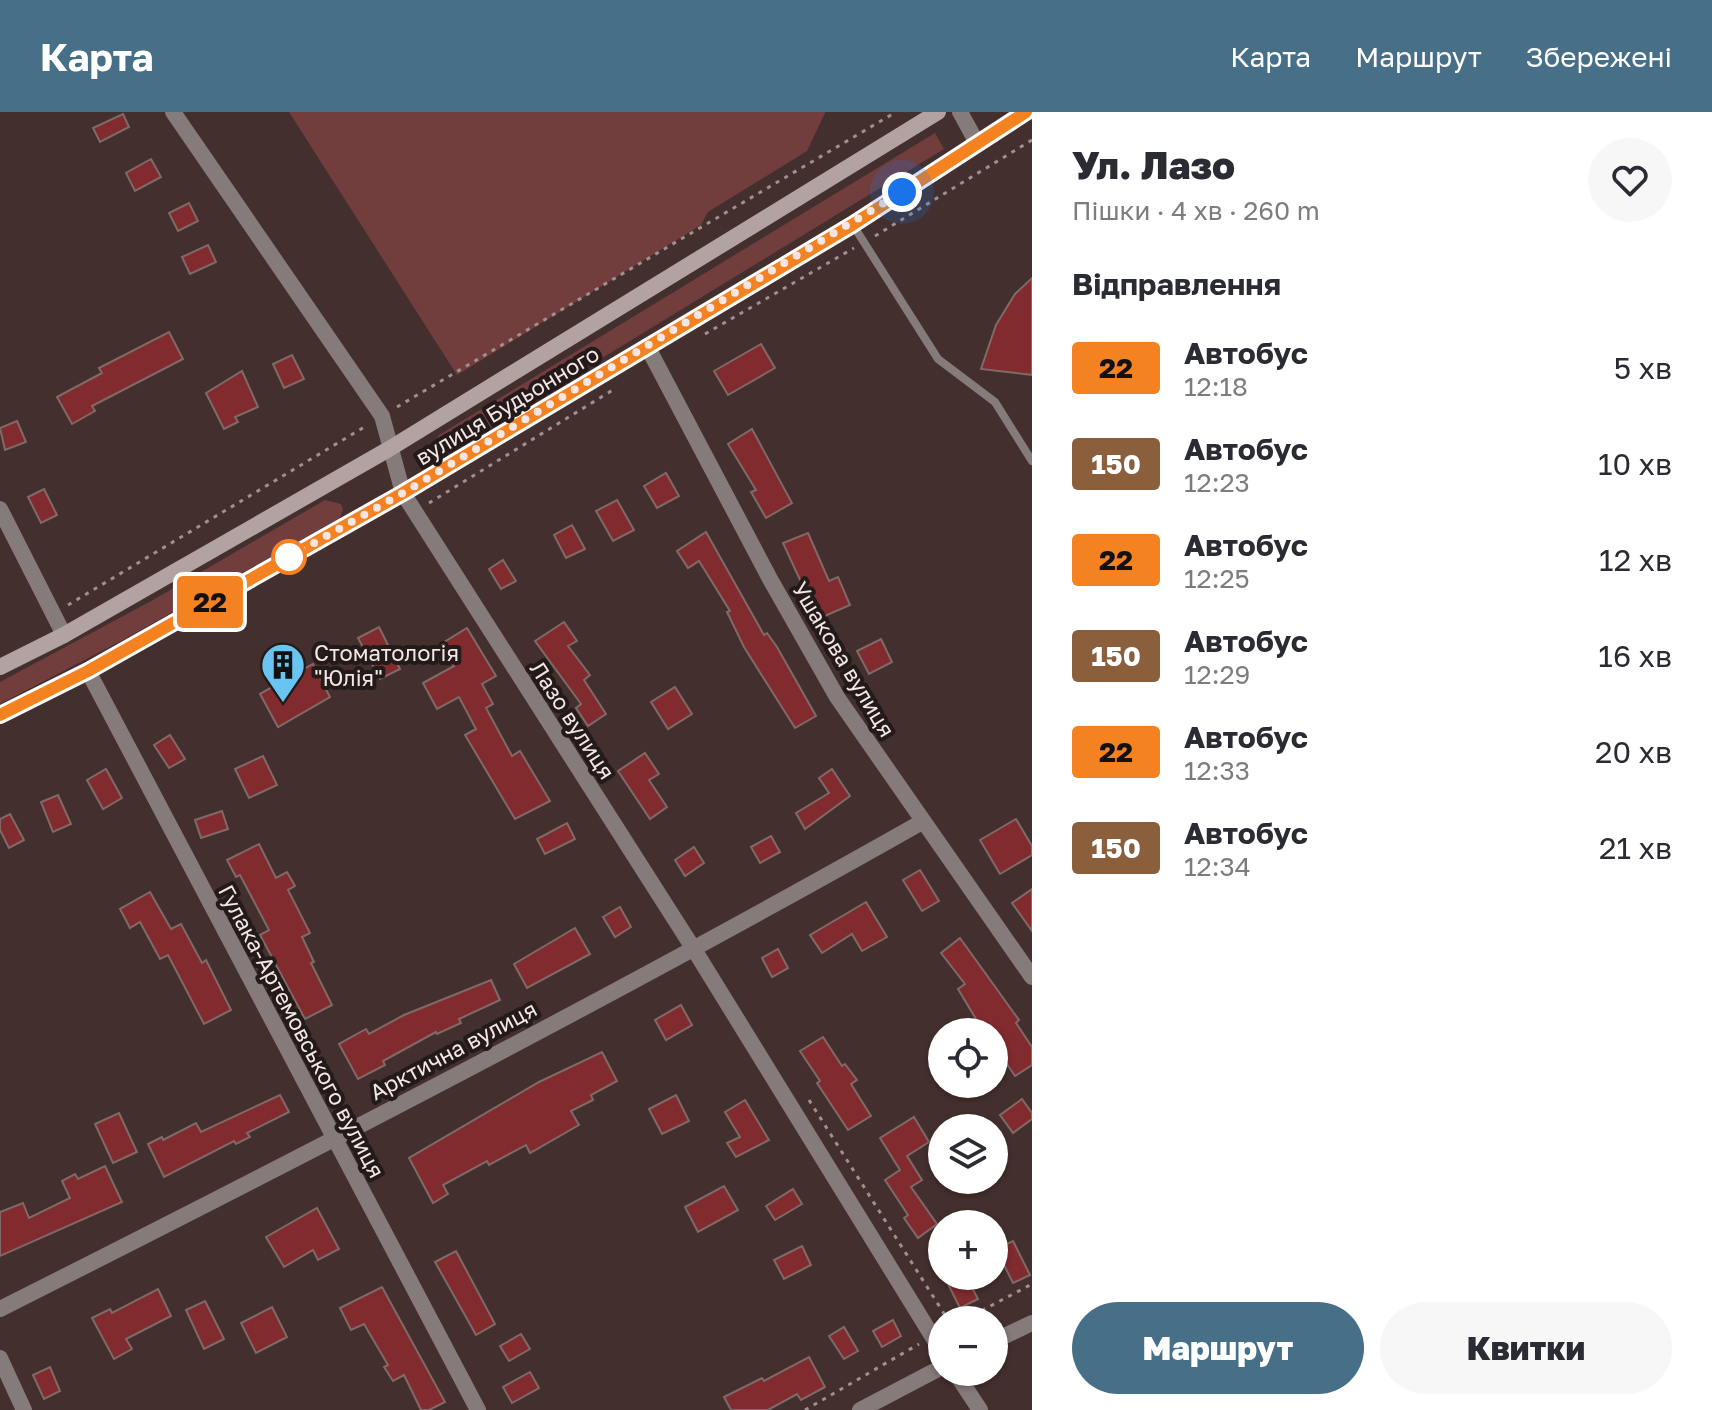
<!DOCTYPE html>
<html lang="uk">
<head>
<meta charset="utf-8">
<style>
	body { margin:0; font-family:"Golos Text",sans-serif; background:#f7f7f7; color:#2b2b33; height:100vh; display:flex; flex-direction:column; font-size:30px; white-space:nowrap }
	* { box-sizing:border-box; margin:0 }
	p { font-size:26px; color:#7c7c81 }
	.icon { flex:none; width:44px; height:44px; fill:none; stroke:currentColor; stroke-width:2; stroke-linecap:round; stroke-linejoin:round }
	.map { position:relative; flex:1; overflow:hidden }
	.side { display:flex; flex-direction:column; background:#fff; width:680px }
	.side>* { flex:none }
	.badge { padding:0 16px; border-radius:6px; font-size:28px; line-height:52px }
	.buttons { position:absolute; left:928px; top:906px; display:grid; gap:16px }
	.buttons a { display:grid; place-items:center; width:80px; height:80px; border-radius:50%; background:#fff; box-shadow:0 2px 6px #0004; font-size:40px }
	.you { position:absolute; width:40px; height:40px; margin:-20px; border:6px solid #fff; border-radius:50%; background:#1a73e8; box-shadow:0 0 0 12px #1a73e833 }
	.map>.badge { position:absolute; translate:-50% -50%; box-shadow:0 0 0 4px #fff }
	h2 { padding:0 40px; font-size:30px; line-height:72px }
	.round { display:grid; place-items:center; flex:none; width:84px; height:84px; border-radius:42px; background:#f7f7f7 }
	.overview { display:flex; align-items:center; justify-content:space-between; height:136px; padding:0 40px }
	h1 { font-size:38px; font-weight:800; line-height:60px }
	.action { display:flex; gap:16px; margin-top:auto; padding:16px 40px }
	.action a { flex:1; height:92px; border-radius:48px; background:#477088; color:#fff; font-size:32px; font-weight:800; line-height:92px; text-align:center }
	.action a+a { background:#f7f7f7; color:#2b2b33 }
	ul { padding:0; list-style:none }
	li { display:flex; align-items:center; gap:24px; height:96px; padding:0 40px }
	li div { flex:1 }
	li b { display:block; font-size:30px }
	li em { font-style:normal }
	li .badge { min-width:88px; font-weight:700; text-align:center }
	header { display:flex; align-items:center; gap:48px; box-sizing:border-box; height:112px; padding:0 40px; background:#477088; color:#fff }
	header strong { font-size:38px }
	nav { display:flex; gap:44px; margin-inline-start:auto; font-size:28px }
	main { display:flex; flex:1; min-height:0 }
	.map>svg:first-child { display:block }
	.green { fill:#723e3d }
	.building { fill:#812b2e; stroke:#806a68; stroke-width:2 }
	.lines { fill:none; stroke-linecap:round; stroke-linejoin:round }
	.path { stroke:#a1908f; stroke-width:3; stroke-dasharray:4 6; stroke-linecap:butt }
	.service { stroke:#857b7a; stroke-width:8 }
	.minor { stroke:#857b7a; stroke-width:16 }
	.secondary { stroke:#b2a2a1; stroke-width:16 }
	.line-casing { stroke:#fff; stroke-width:18 }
	.line { stroke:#f58220; stroke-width:12 }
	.walk { stroke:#f3e6e5; stroke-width:8; stroke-dasharray:0 14.4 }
	.stop-dot { fill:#fff; stroke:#f58220; stroke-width:4 }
	.labels { text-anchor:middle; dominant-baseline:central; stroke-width:8; stroke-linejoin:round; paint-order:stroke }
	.street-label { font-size:22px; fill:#f3e6e5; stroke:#231a1a }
	.poi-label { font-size:22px; fill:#f3e6e5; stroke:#231a1a; text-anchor:start }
</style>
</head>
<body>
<header>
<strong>Карта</strong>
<nav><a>Карта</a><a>Маршрут</a><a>Збережені</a></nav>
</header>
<main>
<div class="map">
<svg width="1032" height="1298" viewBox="0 0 1032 1298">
	<rect width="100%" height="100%" fill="#432f2e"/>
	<g class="green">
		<polygon points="289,0 825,0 825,1 807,39 708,100 701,113 457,263"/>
		<polygon points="935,21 944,37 455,336 440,339 435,332 439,323"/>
		<polygon points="325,388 341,392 343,397 340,406 121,529 0,592 0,570 153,488"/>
	</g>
	<g class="building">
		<polygon points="123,2 129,15 100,30 93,16"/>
		<polygon points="151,47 161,65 135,79 126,61"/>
		<polygon points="189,91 198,109 178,119 169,101"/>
		<polygon points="208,133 216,150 190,162 182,145"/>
		<polygon points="1032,166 1032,263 981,257 996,213 1015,182"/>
		<polygon points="169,220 183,247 92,294 95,299 72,312 57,285 102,261 99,256"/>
		<polygon points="761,232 775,256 728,283 714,259"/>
		<polygon points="292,243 304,267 284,276 273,252"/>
		<polygon points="242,259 258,295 235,305 238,310 224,317 206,281"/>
		<polygon points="17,309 26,330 5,338 0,316"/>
		<polygon points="752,317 792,391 766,406 751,380 756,378 728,332"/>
		<polygon points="666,361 679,384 657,396 644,374"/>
		<polygon points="44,377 57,403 41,411 28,385"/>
		<polygon points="617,388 634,418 613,429 596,399"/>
		<polygon points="572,413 585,437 566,446 554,423"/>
		<polygon points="706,420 764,523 767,521 777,535 816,604 795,616 744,535 727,500 730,499 699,449 688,456 677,439"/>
		<polygon points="808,421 829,469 838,465 850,493 818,507 783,431"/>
		<polygon points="503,448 516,469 501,477 489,457"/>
		<polygon points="564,510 577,529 568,534 590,563 584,568 606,602 588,614 576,596 581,592 535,529"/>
		<polygon points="379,515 400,557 380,567 358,526"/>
		<polygon points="467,516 496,564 482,572 493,592 486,596 512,644 520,639 550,689 515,707 465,623 476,617 459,585 437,597 423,571 454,554 441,532"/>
		<polygon points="881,527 892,550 869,562 857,539"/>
		<polygon points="313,552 330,585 278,615 260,582"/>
		<polygon points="675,575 692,602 668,617 651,590"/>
		<polygon points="170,623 185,647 169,656 154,633"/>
		<polygon points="645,641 659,662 649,668 667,695 650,707 618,659"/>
		<polygon points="263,644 277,673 249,686 235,657"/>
		<polygon points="106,657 122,686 103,697 87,668"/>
		<polygon points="832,657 850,684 805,717 796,701 829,681 819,666"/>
		<polygon points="58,683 71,712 53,720 41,690"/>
		<polygon points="222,699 228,717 201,726 195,708"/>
		<polygon points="10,702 24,728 9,736 0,718 0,707"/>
		<polygon points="1016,707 1032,734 1032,743 1000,762 980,728"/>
		<polygon points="567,711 575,727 545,742 537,727"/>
		<polygon points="771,724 780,740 760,751 751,735"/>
		<polygon points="259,732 276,766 287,760 295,774 288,778 310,821 302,825 314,850 311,851 332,893 305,907 260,823 269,818 240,763 236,765 227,748"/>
		<polygon points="694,735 704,751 685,764 675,748"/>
		<polygon points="920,758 939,789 922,799 903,768"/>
		<polygon points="1032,777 1032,819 1012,791"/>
		<polygon points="150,780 171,817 181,812 202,851 206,848 231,898 204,912 168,843 160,847 140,810 130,816 120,797"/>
		<polygon points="866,790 887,825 862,839 852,822 822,841 810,823"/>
		<polygon points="620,795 631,815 615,825 603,805"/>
		<polygon points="575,816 590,842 527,876 514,852"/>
		<polygon points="960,826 1019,908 1016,911 1032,935 1032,953 1015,964 994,933 994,920 985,920 979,912 958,877 965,872 941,841"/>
		<polygon points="778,837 788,856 772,865 762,846"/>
		<polygon points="491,868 500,888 459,907 461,911 437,922 436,920 383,949 385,953 358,967 339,932 366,917 369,922 404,903"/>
		<polygon points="681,893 692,913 666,928 655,908"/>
		<polygon points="823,925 842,954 845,952 857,968 851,972 871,1004 848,1018 817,971 820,969 800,939"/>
		<polygon points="602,940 617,969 591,983 593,988 571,999 579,1013 530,1041 526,1033 489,1053 487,1049 443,1073 448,1082 433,1091 409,1046 539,970"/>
		<polygon points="280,983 289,1000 247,1021 250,1025 236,1032 234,1029 164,1065 148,1032 162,1025 163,1028 196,1011 201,1020"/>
		<polygon points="676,983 689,1009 662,1022 649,997"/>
		<polygon points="1022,987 1032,1001 1032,1007 1013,1021 1000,1003"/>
		<polygon points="745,988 769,1028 736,1045 727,1031 740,1025 725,1000"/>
		<polygon points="119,1001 137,1040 113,1051 95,1012"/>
		<polygon points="914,1005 929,1030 907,1044 922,1068 911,1075 937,1112 918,1126 904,1106 908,1103 885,1068 900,1058 880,1026"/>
		<polygon points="105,1054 122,1090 0,1144 0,1100 23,1091 29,1106 70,1086 62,1069 75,1062 78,1067"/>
		<polygon points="724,1074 738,1098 698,1120 685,1095"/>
		<polygon points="793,1077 802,1092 775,1108 766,1094"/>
		<polygon points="317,1096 339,1137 318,1148 313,1138 284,1155 266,1125"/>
		<polygon points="1013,1129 1030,1163 1013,1171 996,1137"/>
		<polygon points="802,1134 811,1153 784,1167 774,1148"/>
		<polygon points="456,1139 495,1212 476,1223 435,1150"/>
		<polygon points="944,1164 966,1164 978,1187 960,1196"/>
		<polygon points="382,1175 445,1290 429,1298 421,1298 404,1263 393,1269 384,1255 388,1253 364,1212 351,1218 340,1196"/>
		<polygon points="158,1177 171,1204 126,1227 132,1237 114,1247 92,1206 110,1197 112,1201"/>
		<polygon points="205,1189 224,1227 204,1237 186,1198"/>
		<polygon points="272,1195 287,1225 256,1241 241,1211"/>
		<polygon points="893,1208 901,1224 882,1235 873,1219"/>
		<polygon points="844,1215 858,1239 844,1247 829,1224"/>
		<polygon points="521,1222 530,1237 509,1249 500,1234"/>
		<polygon points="809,1245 825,1275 801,1288 797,1282 768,1298 731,1298 724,1285 762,1266 764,1269"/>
		<polygon points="50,1255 60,1279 44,1287 33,1263"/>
		<polygon points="530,1260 539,1276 512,1291 503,1275"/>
	</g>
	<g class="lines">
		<g class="path">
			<polyline points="875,124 1032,28"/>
			<polyline points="705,222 854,136"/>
			<polyline points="397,295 896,0"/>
			<polyline points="429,391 616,276"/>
			<polyline points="68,493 366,314"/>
			<polyline points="809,988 948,1208"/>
			<polyline points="964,1208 1032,1172"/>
			<polyline points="805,1298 919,1232"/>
		</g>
		<polyline class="service" points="853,113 938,247 995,290 1032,349"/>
		<g class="minor">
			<polyline points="173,0 382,304 403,381 695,839 942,1240"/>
			<polyline points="960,0 977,31"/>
			<polyline points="647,234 770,467 837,585 1032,865"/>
			<polyline points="0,397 64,523"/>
			<polyline points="88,559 478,1298"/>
			<path d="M0,1197c310,-156 620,-316 922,-487"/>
			<polyline points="994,1229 1032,1211"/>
			<polyline points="0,1246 24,1298"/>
			<polyline points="955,1260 980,1298"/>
			<polyline points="860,1298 942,1255"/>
		</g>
		<g class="secondary">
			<polyline points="0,555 64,523 389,337 938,0"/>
			<polyline points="0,603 88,559 403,381 852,113 1026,0"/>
		</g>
	</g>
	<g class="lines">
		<g class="line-casing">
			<polyline id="line" points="0,603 88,559 403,381 852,113 1026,0"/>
		</g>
		<use href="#line" class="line"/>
		<polyline class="walk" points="289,445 403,381 902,80"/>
	</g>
	<defs>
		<g id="building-pin" transform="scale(2.3)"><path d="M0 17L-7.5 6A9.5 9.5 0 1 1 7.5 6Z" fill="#69c4f1" stroke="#231a1a"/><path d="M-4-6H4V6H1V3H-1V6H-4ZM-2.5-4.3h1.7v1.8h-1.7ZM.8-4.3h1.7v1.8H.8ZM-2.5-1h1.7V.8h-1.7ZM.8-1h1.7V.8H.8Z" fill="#111"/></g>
	</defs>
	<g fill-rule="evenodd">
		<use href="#building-pin" x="283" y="553"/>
	</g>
	<circle class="stop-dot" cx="289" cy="445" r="16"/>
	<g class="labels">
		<g class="street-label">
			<text transform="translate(507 293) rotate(-31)">вулиця Будьонного</text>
			<text transform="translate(844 547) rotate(59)">Ушакова вулиця</text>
			<text transform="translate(573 608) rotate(57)">Лазо вулиця</text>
			<text transform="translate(302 919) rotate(62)">Гулака-Артемовського вулиця</text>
			<text transform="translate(453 938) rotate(-28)">Арктична вулиця</text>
		</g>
		<g class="poi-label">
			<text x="314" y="540">Стоматологія<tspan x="314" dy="25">"Юлія"</tspan></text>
		</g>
	</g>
</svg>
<div class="buttons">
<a><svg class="icon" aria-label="locate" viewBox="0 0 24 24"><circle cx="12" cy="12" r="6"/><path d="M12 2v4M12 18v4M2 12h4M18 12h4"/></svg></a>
<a><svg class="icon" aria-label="layers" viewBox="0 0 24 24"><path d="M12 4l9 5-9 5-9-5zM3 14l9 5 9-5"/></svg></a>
<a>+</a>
<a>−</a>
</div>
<div class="you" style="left:902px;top:80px"></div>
<b class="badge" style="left:210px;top:490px;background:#f58220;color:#111">22</b>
</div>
<section class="side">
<div class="overview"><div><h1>Ул. Лазо</h1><p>Пішки · 4 хв · 260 m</p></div><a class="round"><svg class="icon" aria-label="heart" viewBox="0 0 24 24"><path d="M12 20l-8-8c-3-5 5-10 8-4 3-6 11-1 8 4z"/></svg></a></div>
<h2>Відправлення</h2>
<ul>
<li><span class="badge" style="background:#f58220;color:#111">22</span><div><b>Автобус</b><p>12:18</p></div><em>5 хв</em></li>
<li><span class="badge" style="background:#8b5e3c;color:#fff">150</span><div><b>Автобус</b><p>12:23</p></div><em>10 хв</em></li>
<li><span class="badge" style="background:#f58220;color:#111">22</span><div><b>Автобус</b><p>12:25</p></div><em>12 хв</em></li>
<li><span class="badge" style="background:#8b5e3c;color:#fff">150</span><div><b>Автобус</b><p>12:29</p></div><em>16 хв</em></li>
<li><span class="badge" style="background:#f58220;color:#111">22</span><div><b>Автобус</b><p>12:33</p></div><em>20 хв</em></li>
<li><span class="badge" style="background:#8b5e3c;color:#fff">150</span><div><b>Автобус</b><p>12:34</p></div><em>21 хв</em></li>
</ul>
<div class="action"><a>Маршрут</a><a>Квитки</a></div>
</section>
</main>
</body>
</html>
